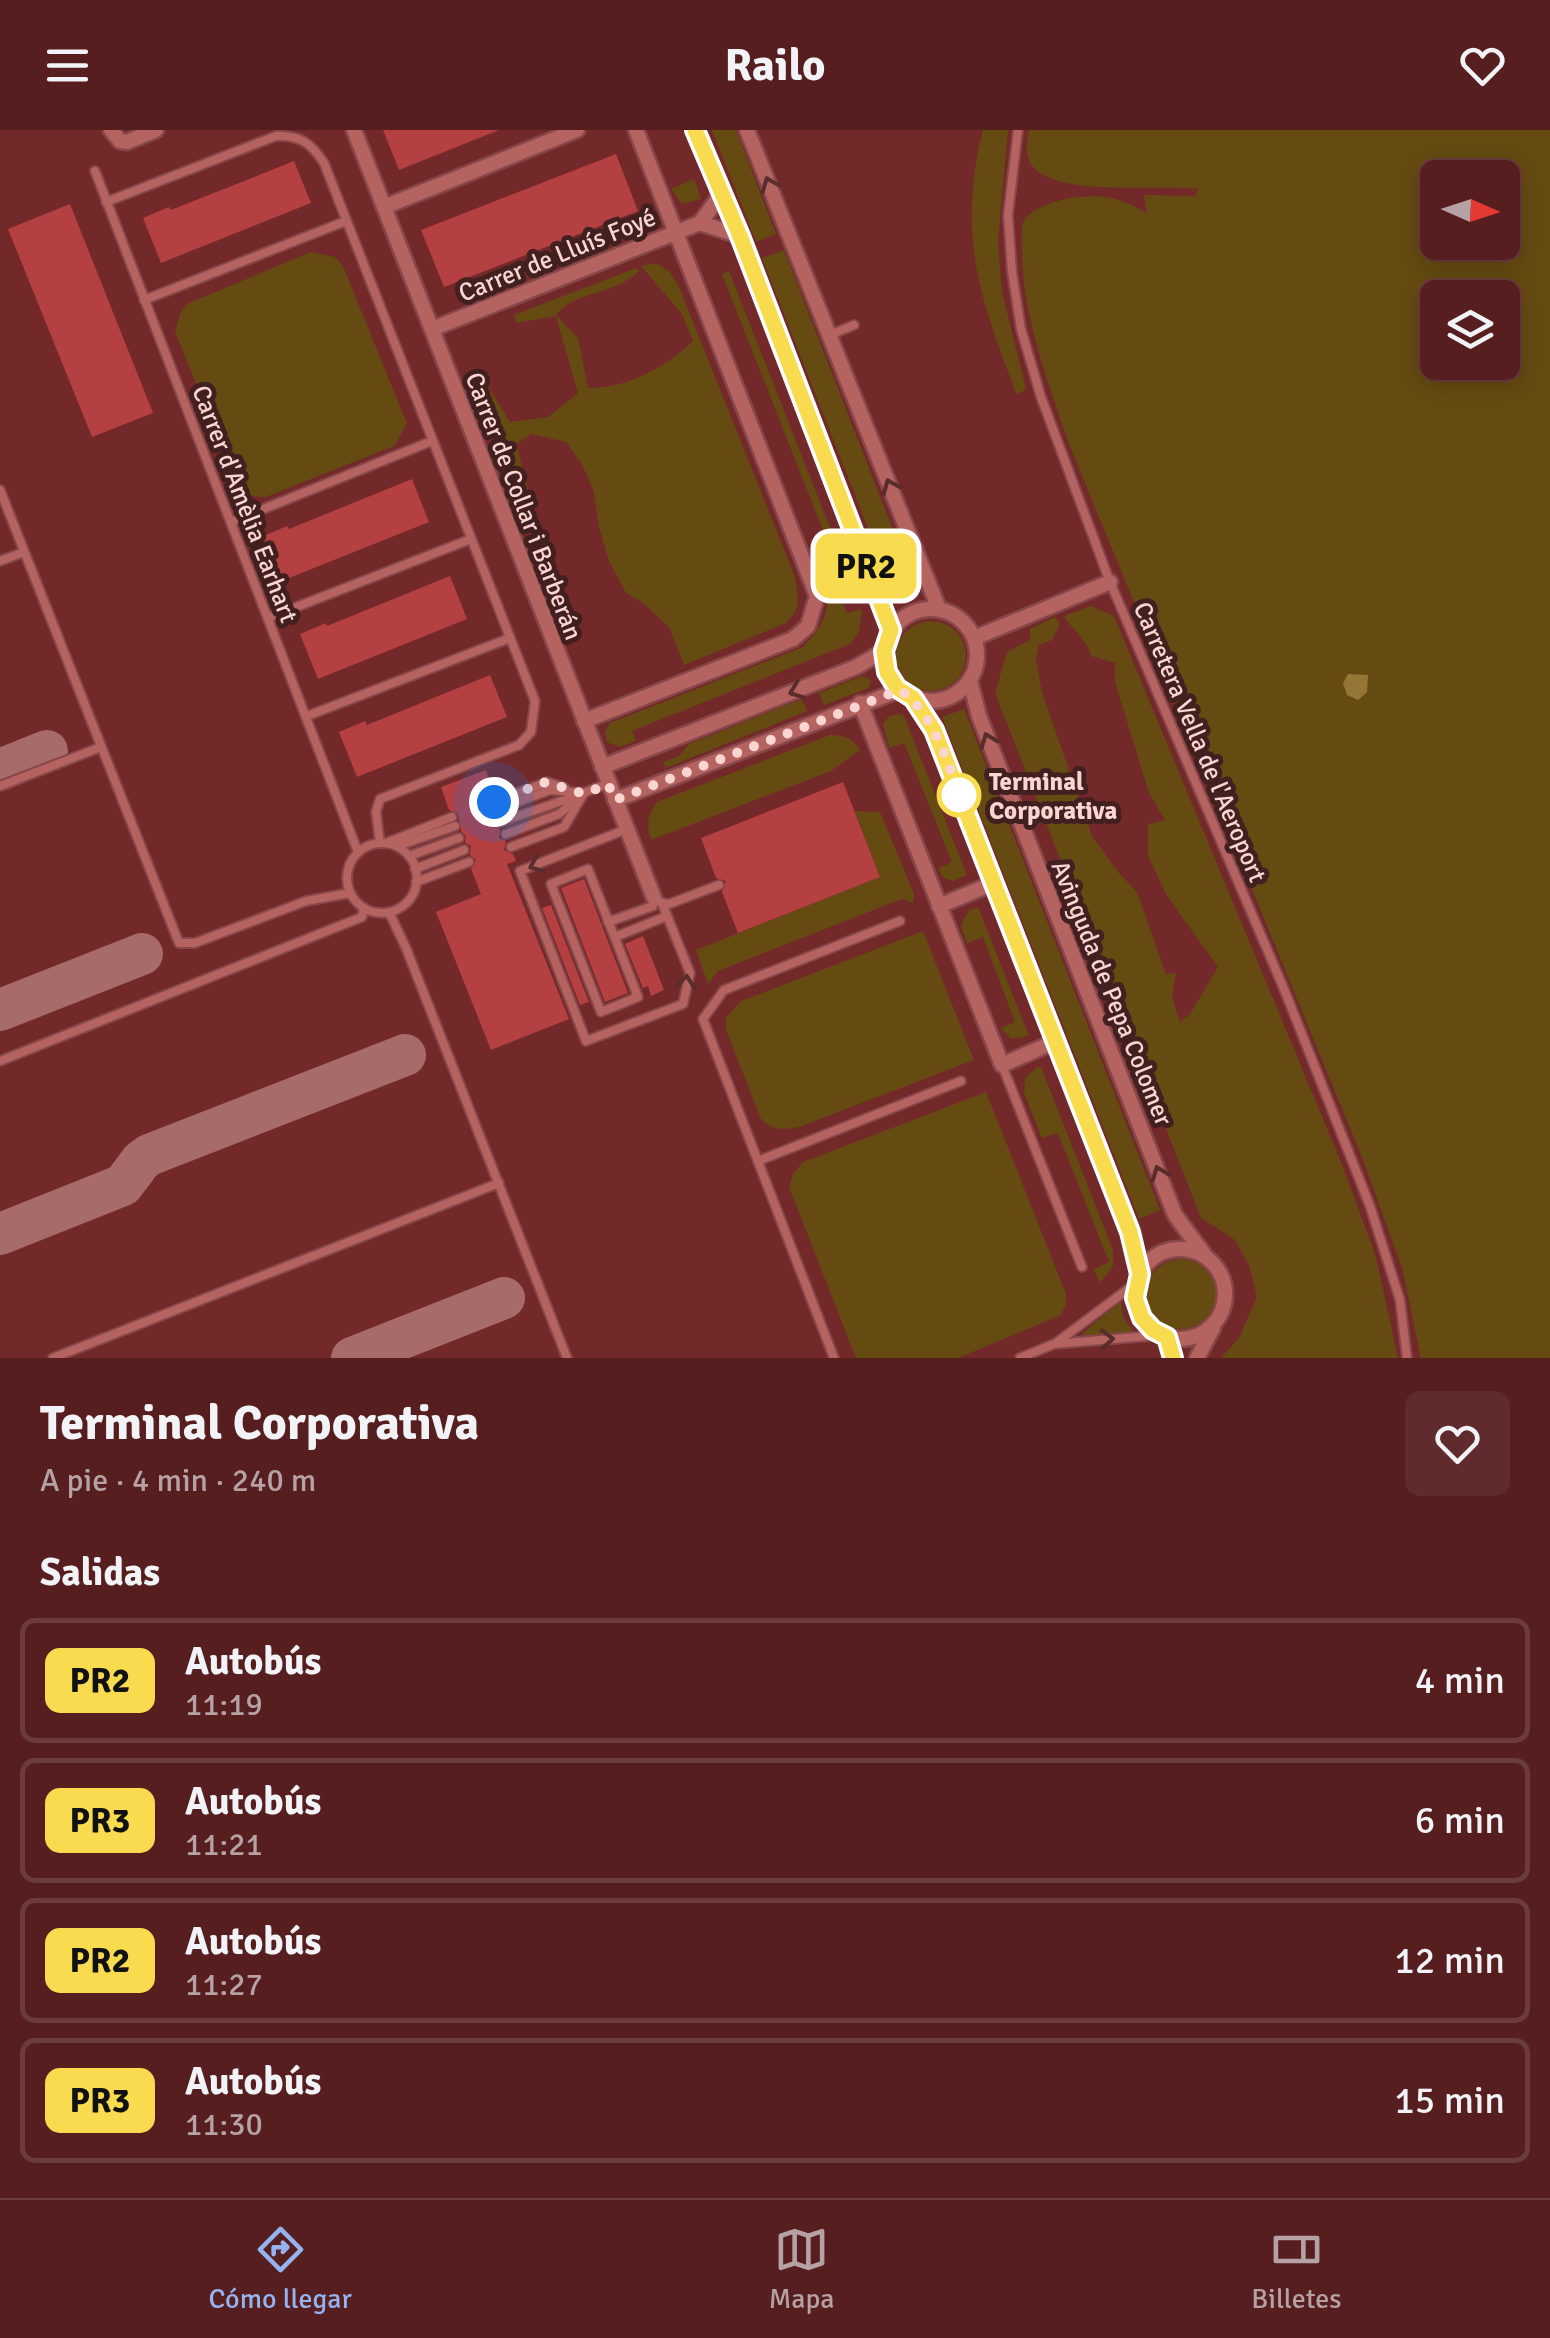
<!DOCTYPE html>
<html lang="es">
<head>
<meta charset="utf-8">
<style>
	body { margin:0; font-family:Signika,sans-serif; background:#5f2b2c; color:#f1f3f6; height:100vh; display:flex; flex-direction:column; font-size:38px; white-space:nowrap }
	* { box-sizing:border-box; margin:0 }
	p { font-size:32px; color:#b6a2a4 }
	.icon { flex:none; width:55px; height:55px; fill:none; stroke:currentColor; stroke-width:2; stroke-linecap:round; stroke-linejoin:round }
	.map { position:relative; height:1228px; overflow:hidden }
	.sheet { display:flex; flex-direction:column; background:#561e1f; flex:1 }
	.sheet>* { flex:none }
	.badge { padding:0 20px; border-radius:15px; font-size:35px; line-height:65px }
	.needle { width:65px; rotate:93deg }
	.fabs { position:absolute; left:1420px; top:30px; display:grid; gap:20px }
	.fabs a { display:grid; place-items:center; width:100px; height:100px; border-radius:15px; background:#561e1f; box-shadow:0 5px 25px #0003,0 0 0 2px #6c3c3d; font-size:50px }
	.you { position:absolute; width:50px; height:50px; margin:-25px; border:8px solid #fff; border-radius:50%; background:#1a73e8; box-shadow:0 0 0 15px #1a73e833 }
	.map>.badge { position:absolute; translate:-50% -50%; box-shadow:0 0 0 5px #fff }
	h2 { padding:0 40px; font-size:38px; line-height:90px }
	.round { display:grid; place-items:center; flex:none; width:105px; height:105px; border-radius:15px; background:#5f2b2c }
	.summary { display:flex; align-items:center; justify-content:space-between; height:170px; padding:0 40px }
	h1 { font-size:48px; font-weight:700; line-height:75px }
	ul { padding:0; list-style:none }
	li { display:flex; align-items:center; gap:30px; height:125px; margin:0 20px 15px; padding:0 20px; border:5px solid #6c3c3d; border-radius:15px }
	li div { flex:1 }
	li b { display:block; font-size:38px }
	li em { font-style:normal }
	li .badge { min-width:110px; font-weight:700; text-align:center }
	header { display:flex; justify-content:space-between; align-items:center; height:130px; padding:0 40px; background:#561e1f; font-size:45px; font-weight:700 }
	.menu { display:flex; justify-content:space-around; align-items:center; height:140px; border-top:2px solid #6c3c3d; background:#561e1f; font-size:28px; color:#b6a2a4 }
	.menu a { display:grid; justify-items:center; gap:5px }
	.menu .on { color:#95b2f1 }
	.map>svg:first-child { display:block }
	.green { fill:#654b12; fill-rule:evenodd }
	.forest { fill:url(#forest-firs) }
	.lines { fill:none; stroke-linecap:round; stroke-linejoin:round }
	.taxiway { stroke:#a76b6a; stroke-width:42 }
	.building { fill:#b54042 }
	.lane-casing { stroke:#86464a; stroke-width:12 }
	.street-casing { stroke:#86464a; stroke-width:19 }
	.lane { stroke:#b56361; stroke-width:8 }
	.street { stroke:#b56361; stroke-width:14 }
	.oneway { stroke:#592d2c }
	.line-casing { stroke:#fff; stroke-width:22 }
	.line { stroke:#f9db4f; stroke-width:15 }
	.walk { stroke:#fad5d2; stroke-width:10; stroke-dasharray:0 18 }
	.stop-dot { fill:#fff; stroke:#f9db4f; stroke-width:5 }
	.labels { text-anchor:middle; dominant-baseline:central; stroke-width:10; stroke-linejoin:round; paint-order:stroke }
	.street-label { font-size:25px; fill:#fad5d2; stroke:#42201f }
	.stop-label { font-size:25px; font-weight:bold; fill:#fad5d2; stroke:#42201f; text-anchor:start }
</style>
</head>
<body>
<header><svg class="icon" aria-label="menu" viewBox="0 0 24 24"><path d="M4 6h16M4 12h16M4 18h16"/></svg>Railo<svg class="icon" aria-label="heart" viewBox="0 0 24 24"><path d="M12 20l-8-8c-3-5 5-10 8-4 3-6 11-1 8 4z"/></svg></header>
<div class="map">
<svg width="1550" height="1228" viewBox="0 0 1550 1228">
	<defs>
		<pattern id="forest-firs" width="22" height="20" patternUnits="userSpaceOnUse" patternTransform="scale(2.5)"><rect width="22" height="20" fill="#967636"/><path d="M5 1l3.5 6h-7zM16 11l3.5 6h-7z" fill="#78603a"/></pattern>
	</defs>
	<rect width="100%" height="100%" fill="#732829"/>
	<g class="green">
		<polygon points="712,0 736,0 776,104 756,112"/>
		<path d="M983,0h25l-10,112 4,50 24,97 -9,6c-38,-98 -60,-160 -34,-265z"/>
		<path d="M1029,0h521v1228h-129l-19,-90 -38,-106 -295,-718c-21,-63 -47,-128 -47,-195 0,-7 -1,-17 0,-23 4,-16 30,-24 44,-27 30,-6 56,-3 81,15l-3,-19 51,1 3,-7c-38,-5 -136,8 -164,-21 -10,-10 -7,-26 -5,-38zM1438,48h64v64h-64zM1438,168h64v64h-64z"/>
		<polygon points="694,49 701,69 682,74 671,59"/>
		<polygon points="784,120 909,441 909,442 888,449 762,128"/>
		<polygon points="311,122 335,127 343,136 407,294 394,316 266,367 251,366 228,358 232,344 175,201 181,181 189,173"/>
		<path d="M656,133l14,9 9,15 116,290c3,19 7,32 -9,46l-102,42 -15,-38 -26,-24 -17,-10 -17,-32 -10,-34 -5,-35 -12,-28 -16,-22 -34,-8 -16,10 20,75 26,73 -2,9 -89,-220v-11l9,4 30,48 38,-5 30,-24 -22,-77 -39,7 -3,-8 122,-47 3,3c-23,24 -63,19 -83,44l22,23 10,50c38,1 78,-21 105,-47l-11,-27 -41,-48z"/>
		<polygon points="729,141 855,461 848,464 722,144"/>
		<path d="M834,450l13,33 15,-4 -3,23 -9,12 -218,87 4,10 -16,6 -13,-5 -2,-10 5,-9 193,-76c19,-18 30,-39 22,-65z"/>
		<path d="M1091,476l23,10 229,551 33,90 22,101h-177l18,-20 18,-41 -8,-32 -15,-26 -33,-21 -206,-525 12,-41 23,-12v-11l25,-12 5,7 -8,16 -13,5 -3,14 6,33 50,144 27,37 18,19 29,82 10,-1 -4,23 8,26 10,-8 28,-47 -51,-71 -19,-40v-32l17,-4 -16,-27 -34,-111v-19l-24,-7c-4,-17 -18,-25 -27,-40z"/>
		<circle cx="931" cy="526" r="35"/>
		<polygon points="862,546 871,550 869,558 824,575 819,563"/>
		<polygon points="802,569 807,581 666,638 663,632 679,626 689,614"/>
		<polygon points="964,579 1160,1080 1139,1089 942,587"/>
		<polygon points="899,584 904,586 967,745 953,751 944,748 938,739 952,732 904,613 889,618 883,594 889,586"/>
		<path d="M830,605c14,0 22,3 30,15l-29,21 -180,69c-5,-16 -4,-25 6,-38z"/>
		<polygon points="855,681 880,682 914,764 913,773 903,769 894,772 718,841 708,854 696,820 880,747"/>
		<polygon points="978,777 1029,906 1011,909 1001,898 1015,892 983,807 967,813 961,797 963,790 970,780"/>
		<path d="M923,801l51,129 -175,67c-16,3 -26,4 -38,-8l-35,-89v-13l15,-16z"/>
		<polygon points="1037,937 1041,937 1113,1120 1113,1136 1100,1153 1094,1139 1109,1132 1058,1003 1042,1008 1024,963 1025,948"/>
		<polygon points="986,962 1066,1164 1066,1174 1061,1185 958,1228 856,1228 789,1057 793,1044 803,1032"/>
		<circle cx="1181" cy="1164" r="35"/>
		<polygon points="1121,1170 1123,1187 1135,1204 1081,1205"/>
	</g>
	<polygon class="forest" points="1348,544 1368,545 1367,562 1358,570 1347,565 1343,553"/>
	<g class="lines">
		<g class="taxiway">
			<polyline points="0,640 47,621"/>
			<polyline points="0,880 142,824"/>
			<polyline points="0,1104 123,1055 141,1031 149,1025 405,925"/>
			<polyline points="352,1228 504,1168"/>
		</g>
	</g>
	<g class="building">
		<polygon points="383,0 499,0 399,40"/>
		<polygon points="616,24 638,81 444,157 421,100"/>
		<polygon points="294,31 311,73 161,133 143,88 169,77 171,80"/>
		<polygon points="70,74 153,283 92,307 8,99"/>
		<polygon points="412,349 429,392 279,452 261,407 287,396 289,399"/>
		<polygon points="450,446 467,489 318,549 300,504 326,493 327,496"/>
		<polygon points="490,545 507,587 357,647 339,602 365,591 367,595"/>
		<polygon points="486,640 492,659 489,660 491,665 487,674 495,687 494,695 500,699 499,708 506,711 504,720 513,724 516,731 507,734 569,889 491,920 436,782 481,764 471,739 476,730 470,725 471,716 465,713 466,706 461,701 458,683 449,680 441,657"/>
		<polygon points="843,652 880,747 738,803 722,762 726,751 716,748 701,708"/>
		<polygon points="584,749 628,863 605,872 561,758"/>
		<polygon points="551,775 589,872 580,875 542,778"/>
		<polygon points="643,806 664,860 651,866 648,856 643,858 625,814"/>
	</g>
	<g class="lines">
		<g class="lane-casing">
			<g id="lane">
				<polyline points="1018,0 1008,85 1012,142 1021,199 1041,267 1110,452 1284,859 1370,1076 1400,1170 1407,1228"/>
				<polyline points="95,41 358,722"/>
				<path d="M106,72l170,-66c24,-1 35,7 48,27l211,538 -4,31 -12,13 -139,54 -4,13 4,31"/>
				<polyline points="144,170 346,91"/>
				<polyline points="830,205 854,195"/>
				<polyline points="0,360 179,813 195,813 306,771 350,763"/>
				<polyline points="231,392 432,311"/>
				<polyline points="0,431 24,422"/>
				<polyline points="268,488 471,409"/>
				<polyline points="307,586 510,508"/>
				<polyline points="0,656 101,617"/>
				<polyline points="583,663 609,653"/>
				<polyline points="494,672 547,652 565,658"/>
				<polyline points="497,680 550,660 584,663 564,697 511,717"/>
				<polyline points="501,692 579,665"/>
				<polyline points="506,704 559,684 577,669"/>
				<polyline points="386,713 452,687"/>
				<circle cx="382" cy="748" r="35"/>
				<polyline points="398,716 455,696"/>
				<polyline points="409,726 459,708"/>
				<polyline points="415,739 464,720"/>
				<polygon points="588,739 638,867 601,882 551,754"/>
				<polyline points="416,752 469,732"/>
				<polyline points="662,773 669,774 719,755"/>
				<polyline points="389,782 406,818 567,1228"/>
				<polyline points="608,792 653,776 654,768 662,773 690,843 683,874 586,911 520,741 627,699"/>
				<polyline points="615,807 667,786"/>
				<polyline points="0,931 362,787 364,778"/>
				<polyline points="1002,935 1082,1137"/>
				<polyline points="758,1031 961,951"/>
				<polyline points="1056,1213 1136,1153"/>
				<polyline points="53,1228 499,1053"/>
				<polyline points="834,1228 703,889 724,860 900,791"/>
				<polyline points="1020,1228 1054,1214 1160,1205"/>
			</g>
		</g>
		<g class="street-casing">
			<g id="street">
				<polyline points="111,0 120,11 127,12 156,0"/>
				<polyline points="354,0 654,768"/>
				<polyline points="695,0 740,106 891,500"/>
				<polyline points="747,0 939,479"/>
				<polyline points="384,77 577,0"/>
				<polyline points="700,93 740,106"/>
				<polyline points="432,199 700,93 722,63"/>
				<circle cx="931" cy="525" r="46"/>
				<polyline points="974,508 1110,452"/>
				<polyline points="970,551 979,586 1175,1085 1206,1127"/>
				<polyline points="913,568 934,600 1122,1079 1135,1116 1140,1145"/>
				<polyline points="860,573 1002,935 1056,911"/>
				<polyline points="584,591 793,509 808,496 817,466 636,0"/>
				<polyline points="602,637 856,537 884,521"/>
				<polyline points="615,670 900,560"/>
				<polyline points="939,776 994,753"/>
				<circle cx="1180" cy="1164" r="45"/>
				<polyline points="1167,1207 1173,1228"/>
				<polyline points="1197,1228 1213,1198"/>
			</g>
		</g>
		<use href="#lane" class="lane"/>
		<use href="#street" class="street"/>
	</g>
	<defs><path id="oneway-chevron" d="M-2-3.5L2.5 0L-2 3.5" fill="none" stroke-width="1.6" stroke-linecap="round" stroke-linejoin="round" transform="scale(2.5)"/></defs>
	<g class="oneway">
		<use href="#oneway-chevron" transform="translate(769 54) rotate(-112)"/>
		<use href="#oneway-chevron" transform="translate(890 356) rotate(-112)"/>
		<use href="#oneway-chevron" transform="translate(796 561) rotate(159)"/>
		<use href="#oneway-chevron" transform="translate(988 610) rotate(-111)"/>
		<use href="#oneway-chevron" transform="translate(536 735) rotate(157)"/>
		<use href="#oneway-chevron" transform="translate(686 852) rotate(-85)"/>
		<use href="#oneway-chevron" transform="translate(1159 1043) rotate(-111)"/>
		<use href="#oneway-chevron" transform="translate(1107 1209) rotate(-2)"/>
	</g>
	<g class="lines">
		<g class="line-casing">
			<polyline id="line" points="695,0 740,106 891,500 884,521 887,542 897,558 913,568 934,600 1130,1102 1140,1144 1135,1168 1142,1188 1153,1200 1167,1207 1173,1228"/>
		</g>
		<use href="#line" class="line"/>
		<path class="walk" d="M494,672l52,-20 38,12 24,-10 7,16 285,-110c33,22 48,73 59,105"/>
	</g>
	<circle class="stop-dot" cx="959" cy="665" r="20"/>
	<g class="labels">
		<g class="street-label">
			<text transform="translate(557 125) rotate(-22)">Carrer de Lluís Foyé</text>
			<text transform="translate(245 374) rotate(69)">Carrer d'Amèlia Earhart</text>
			<text transform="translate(524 376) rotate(69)">Carrer de Collar i Barberán</text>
			<text transform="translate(1200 612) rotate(67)">Carretera Vella de l'Aeroport</text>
			<text transform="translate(1112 863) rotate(68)">Avinguda de Pepa Colomer</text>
		</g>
		<g class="stop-label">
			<text x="989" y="651">Terminal<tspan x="989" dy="29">Corporativa</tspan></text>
		</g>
	</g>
</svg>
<div class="fabs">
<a><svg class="needle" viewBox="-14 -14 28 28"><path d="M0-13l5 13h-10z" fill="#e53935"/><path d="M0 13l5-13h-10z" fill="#b6a2a4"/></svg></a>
<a><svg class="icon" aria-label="layers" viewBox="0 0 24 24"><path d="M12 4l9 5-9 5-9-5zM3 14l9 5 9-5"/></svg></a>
</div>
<div class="you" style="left:494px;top:672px"></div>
<b class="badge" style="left:866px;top:436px;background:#f9db4f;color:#111">PR2</b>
</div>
<section class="sheet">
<div class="summary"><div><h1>Terminal Corporativa</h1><p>A pie · 4 min · 240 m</p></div><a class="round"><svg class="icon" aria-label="heart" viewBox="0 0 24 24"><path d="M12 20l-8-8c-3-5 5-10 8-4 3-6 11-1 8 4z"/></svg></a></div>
<h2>Salidas</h2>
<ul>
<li><span class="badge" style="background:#f9db4f;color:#111">PR2</span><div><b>Autobús</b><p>11:19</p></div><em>4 min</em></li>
<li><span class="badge" style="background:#f9db4f;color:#111">PR3</span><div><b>Autobús</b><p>11:21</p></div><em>6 min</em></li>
<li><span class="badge" style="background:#f9db4f;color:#111">PR2</span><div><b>Autobús</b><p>11:27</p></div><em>12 min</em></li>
<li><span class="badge" style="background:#f9db4f;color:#111">PR3</span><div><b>Autobús</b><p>11:30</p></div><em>15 min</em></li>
</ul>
</section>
<nav class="menu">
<a class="on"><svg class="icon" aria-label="directions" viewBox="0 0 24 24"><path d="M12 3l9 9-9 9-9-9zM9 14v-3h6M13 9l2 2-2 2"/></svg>Cómo llegar</a>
<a><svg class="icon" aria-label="map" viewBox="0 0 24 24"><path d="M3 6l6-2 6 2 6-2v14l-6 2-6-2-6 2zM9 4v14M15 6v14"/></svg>Mapa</a>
<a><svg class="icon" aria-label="tickets" viewBox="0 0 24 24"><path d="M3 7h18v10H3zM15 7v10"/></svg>Billetes</a>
</nav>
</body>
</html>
